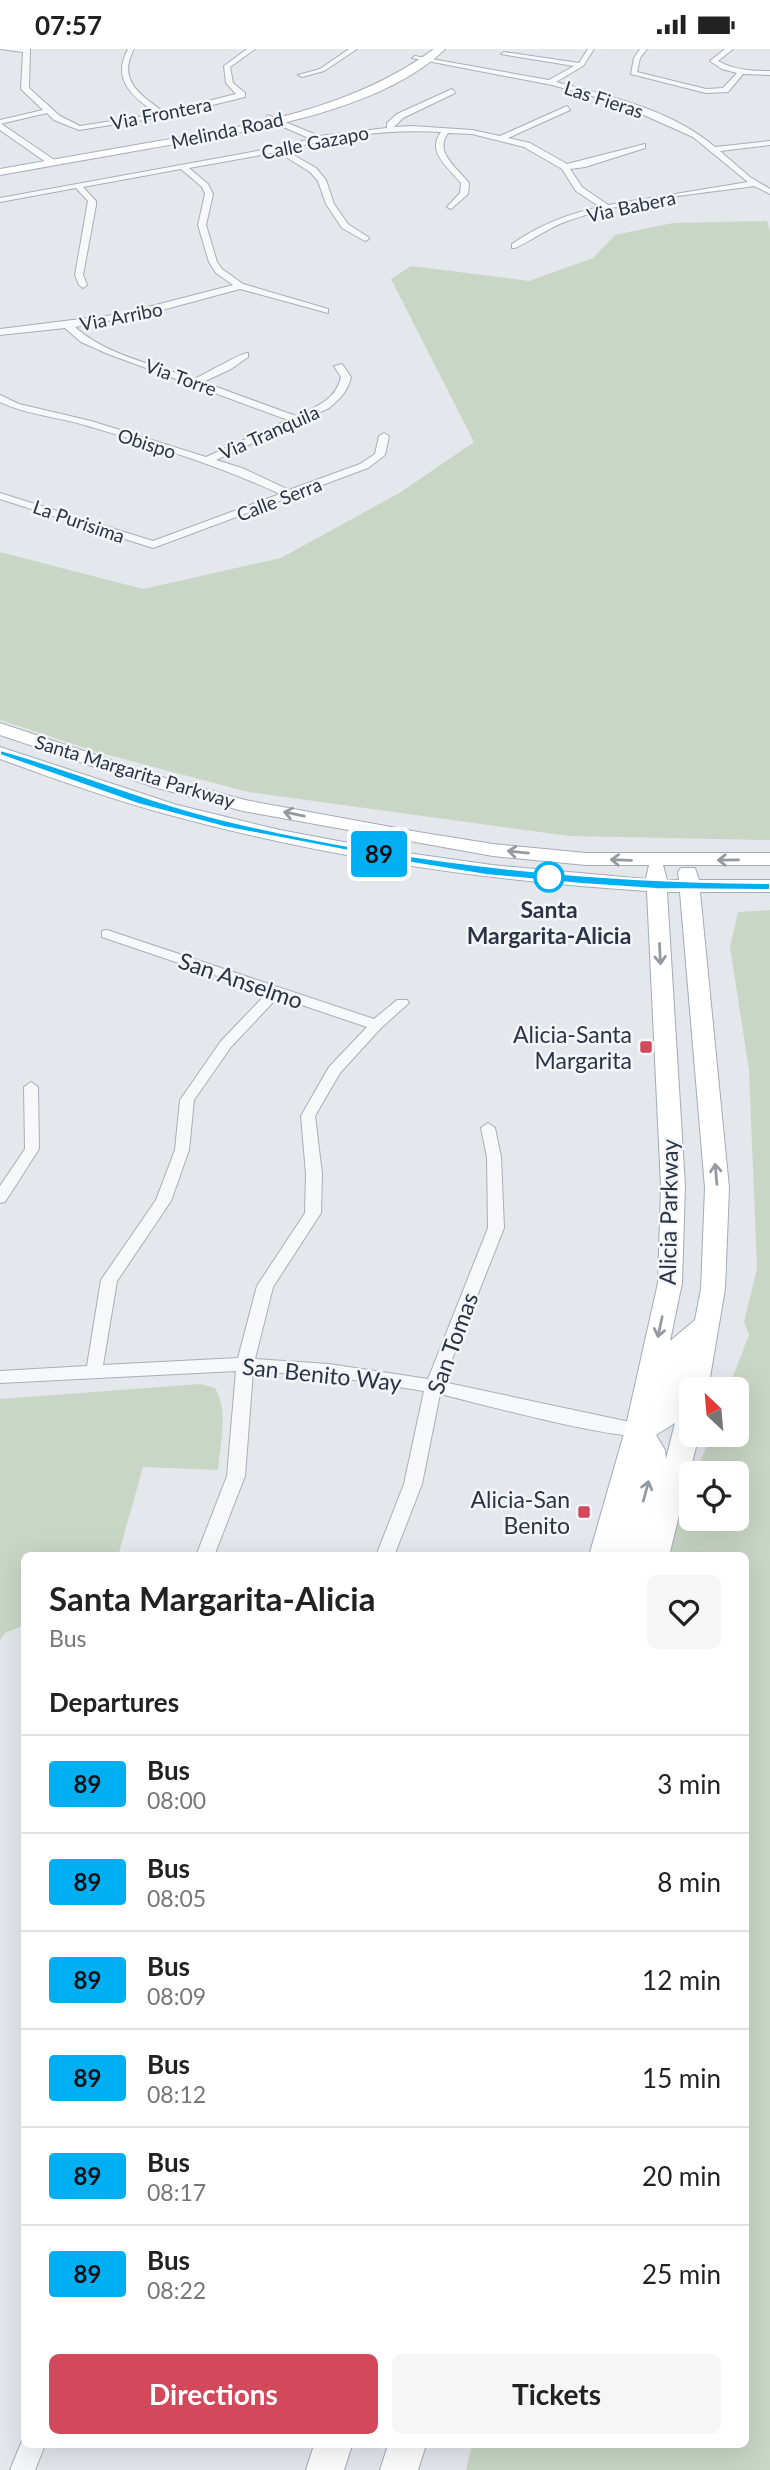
<!DOCTYPE html>
<html lang="en">
<head>
<meta charset="utf-8">
<style>
	body { margin:0; font-family:Lato,sans-serif; background:#f6f6f6; color:#222; height:100vh; display:flex; flex-direction:column; font-size:26px; white-space:nowrap }
	* { box-sizing:border-box; margin:0 }
	p { font-size:23px; color:#767676 }
	.icon { flex:none; width:38px; height:38px; fill:none; stroke:currentColor; stroke-width:2; stroke-linecap:round; stroke-linejoin:round }
	.map { position:relative; flex:1; overflow:hidden }
	.details { position:absolute; left:21px; top:1503px; width:728px; height:896px; display:flex; flex-direction:column; background:#fff; border-radius:10px; box-shadow:0 7px 28px #0002 }
	.details>* { flex:none }
	.badge { padding:0 14px; border-radius:5px; font-size:24px; line-height:46px }
	.needle { width:46px; rotate:334deg }
	.controls { position:absolute; left:679px; top:1328px; display:grid; gap:14px }
	.controls a { display:grid; place-items:center; width:70px; height:70px; border-radius:10px; background:#fff; box-shadow:0 7px 28px #0002; font-size:35px }
	.map>.badge { position:absolute; translate:-50% -50%; box-shadow:0 0 0 4px #fff }
	h2 { padding:0 28px; font-size:26px; line-height:63px }
	.round { display:grid; place-items:center; flex:none; width:74px; height:74px; border-radius:10px; background:#f6f6f6 }
	.overview { display:flex; align-items:center; justify-content:space-between; height:119px; padding:0 28px }
	h1 { font-size:33px; font-weight:700; line-height:52px }
	.button { display:flex; gap:14px; margin-top:auto; padding:14px 28px }
	.button a { flex:1; height:80px; border-radius:10px; background:#d1495b; color:#fff; font-size:28px; font-weight:700; line-height:80px; text-align:center }
	.button a+a { background:#f6f6f6; color:#222 }
	ul { padding:0; list-style:none }
	li { display:flex; align-items:center; gap:21px; height:98px; padding:0 28px; border-top:2px solid #e0e0e0 }
	li div { flex:1 }
	li b { display:block; font-size:26px }
	li em { font-style:normal }
	li .badge { min-width:77px; font-weight:700; text-align:center }
	.status { display:flex; justify-content:space-between; align-items:center; height:49px; padding:0 35px; background:#fff; direction:ltr }
	.status svg { height:19px; fill:currentColor }
	.map>svg:first-child { display:block }
	.green { fill:#c9d6c5 }
	.lines { fill:none; stroke-linecap:round; stroke-linejoin:round }
	.minor-casing { stroke:#a9aeb7; stroke-width:2 }
	.tertiary-casing { stroke:#a9aeb7; stroke-width:2 }
	.secondary-casing { stroke:#a9aeb7; stroke-width:2 }
	.primary-casing { stroke:#a3abb8; stroke-width:2 }
	.minor { fill:#f7f8fa; fill-rule:evenodd }
	.tertiary { fill:#f7f8fa; fill-rule:evenodd }
	.secondary { fill:#fff; fill-rule:evenodd }
	.primary { fill:#fff; fill-rule:evenodd }
	.oneway { stroke:#959aa2 }
	.line { fill:#00aff2; stroke:#fff; stroke-width:2 }
	.stop-dot { fill:#fff; stroke:#00aff2; stroke-width:3.5 }
	.poi-dot { fill:#d1495b; stroke:#f4f6f9; stroke-width:2.5 }
	.labels { text-anchor:middle; dominant-baseline:central; stroke-width:5; stroke-linejoin:round; paint-order:stroke }
	.far-street-label { font-size:19px; fill:#2b3445; stroke:#f4f6f9 }
	.stop-label { font-size:23px; font-weight:bold; fill:#2b3445; stroke:#f4f6f9 }
	.street-label { font-size:23px; fill:#2b3445; stroke:#f4f6f9 }
	.poi-label { font-size:23px; fill:#2b3445; stroke:#f4f6f9; text-anchor:end }
</style>
</head>
<body>
<div class="status"><b>07:57</b><svg viewBox="0 0 49 12"><path d="M0 12V9h3v3zM5 12V6h3v6zM10 12V3h3v9zM15 12V0h3v12zM26 1h20v11H26zM47 4h2v5h-2z"/></svg></div>
<div class="map">
<svg width="770" height="2421" viewBox="0 0 770 2421">
	<rect width="100%" height="100%" fill="#e4e7ec"/>
	<g class="green">
		<polygon points="767,172 770,182 770,791 569,787 248,743 97,703 0,671 0,503 143,540 281,509 401,443 474,393 391,230 411,217 529,232 593,209 615,186 673,174"/>
		<polygon points="770,861 770,2421 466,2421 472,2396 746,2396 746,1507 669,1507 673,1486 691,1437 691,1470 737,1470 737,1424 696,1424 711,1386 737,1386 737,1340 728,1340 749,1286 744,1273 757,1219 749,1021 730,898 738,863"/>
		<path d="M201,1335l14,4c14,24 5,55 3,82l-75,-3 -25,89h-94v69l-19,8 -5,7v-241z"/>
	</g>
	<g class="lines">
		<g class="minor-casing">
			<g id="minor">
				<path d="M0,0h30l-1,39 31,28 20,10 77,-12c-24,-17 -46,-34 -29,-65h6c-17,31 6,46 30,63l72,-18 -10,-11 -2,-17 23,-17h8l-25,18 3,16 12,10v4l-82,20 -84,13 -25,-10 -7,-7 -47,11v-4l43,-10 -22,-21 2,-37z"/>
				<polygon points="349,0 357,0 324,22 302,28 298,26 320,20"/>
				<path d="M588,0h6l-11,17 -27,16c54,14 116,28 159,65l55,-6v4l-50,6 30,26 20,12v5l-16,-8c-63,9 -132,14 -192,37 -17,7 -31,18 -47,25h-3v-4c27,-19 56,-30 88,-37l-24,-16 -14,-22 -38,-22 -52,-13 -24,-1c-14,19 8,34 21,50l-1,11 -17,15 -4,-2 13,-14 1,-10c-13,-16 -35,-31 -20,-51 -53,-3 -105,4 -156,18l31,18 10,12 8,24 14,20 20,13 1,2 -4,2 -23,-13 -16,-24 -8,-23 -8,-9 -32,-20 -89,16 19,16 5,10 -7,31 11,37 5,7 21,15 85,25v4l-88,-24 -89,24 -76,14c31,28 80,38 119,52 12,-5 46,-26 54,-26v4l-17,12 -28,13 93,34c20,-9 40,-16 45,-39l-7,-11 8,-2 9,13c-3,14 -11,22 -22,31l-113,52 26,8 47,22 71,-26 15,-10 4,-18 5,-3 5,3 -4,19 -17,13 -215,80 -153,-49v-6l153,48 127,-47c-62,-29 -126,-48 -192,-68 -29,-9 -61,-11 -88,-24v-7l19,9 72,17 115,36 82,-37 -180,-66 -27,-12 -16,-14 -65,7v-6l121,-15 112,-29 -17,-12 -7,-11 -11,-37 7,-31 -3,-7 -21,-18 -98,18 13,14v4l-13,70 4,10 -4,3 -4,-3 -4,-10 13,-74 -12,-13 -76,14v-4l279,-51 32,-8 -46,-20 3,-4 51,21 68,-8v-5l10,-9 55,-25 3,4 -52,25 -9,9 18,-1 60,4 28,6 67,-30 3,4 -62,28 22,5 37,21 78,-20v4l-60,19 -15,2 12,18 26,18 140,-23 -55,-45 -76,-34 -65,-18 -140,-27 3,-2 134,24 25,-14 -73,-12 3,-2 75,11z"/>
				<path d="M640,0h7l-7,9 -3,14 69,17 17,-1 14,-15 -15,-4 -12,-8 15,-12h8l-15,12c16,9 34,10 52,10v4l-27,-1 -15,18 -22,1 -75,-19 3,-16z"/>
				<path d="M107,881l267,89 23,-19h10l2,3 -28,25 -41,45 -25,43 7,58 -1,39 -48,74 -18,72 74,5 99,15 60,-151 -1,-71 -6,-29 7,-5 7,5 6,29 3,71 -61,154 201,43 3,5 -3,5c-24,7 -170,-33 -204,-41l-18,90 -28,72h-18l28,-72 20,-93 -95,-15 -76,-5 -8,105 -31,80h-18l31,-80 9,-105 -236,12v-12l87,-5 14,-86 55,-80 19,-50 5,-50 41,-59 46,-48 -165,-56v-6zM278,948l89,30 -38,40 -28,49 5,58 -1,39 -48,73 -19,72 -135,7 14,-84 54,-80 18,-51 5,-50 37,-53z"/>
				<polygon points="31,1033 38,1038 39,1100 5,1153 0,1154 0,1137 25,1100 24,1038"/>
				<polygon points="24,2387 24,2396 45,2396 35,2421 10,2421"/>
			</g>
		</g>
		<g class="tertiary-casing">
			<polygon id="tertiary" points="0,74 56,112 56,116 50,116 0,81"/>
		</g>
		<g class="secondary-casing">
			<path id="secondary" d="M434,0h11c-65,64 -206,84 -293,99 -51,9 -102,18 -152,27v-6c51,-9 102,-18 153,-27 98,-16 199,-33 281,-93z"/>
		</g>
		<g class="primary-casing">
			<g id="primary">
				<path d="M0,674l168,56 77,21 173,32 75,12 93,9h184v12h-107l4,15h12l-1,-8 3,-4h14l4,12h71v12h-70l29,296 -4,101 -17,100h-17v9l-8,-7 -3,17 11,-5v32h8l-30,121h-80l36,-126 33,-147 3,-97 -14,-295c-162,-10 -324,-34 -481,-77 -56,-15 -111,-35 -166,-55v-12l177,58 103,25 106,20 106,15 154,14 3,-14h-63l-93,-9 -250,-45 -89,-24 -154,-52zM667,843h13l25,296 -4,101 -6,31 -25,21 12,-58 3,-97zM675,1374l-9,36 -1,-9 -9,-15z"/>
				<polygon points="314,2396 352,2396 344,2421 306,2421"/>
				<polygon points="388,2396 426,2396 418,2421 380,2421"/>
			</g>
		</g>
		<use href="#minor" class="minor"/>
		<use href="#tertiary" class="tertiary"/>
		<use href="#secondary" class="secondary"/>
		<use href="#primary" class="primary"/>
	</g>
	<defs><path id="oneway-shaft" d="M-6 0H5M1.5-3L5.5 0L1.5 3" fill="none" stroke-width="1.6" stroke-linecap="round" stroke-linejoin="round" transform="scale(1.75)"/></defs>
	<g class="oneway">
		<use href="#oneway-shaft" transform="translate(294 765) rotate(-168)"/>
		<use href="#oneway-shaft" transform="translate(518 803) rotate(-174)"/>
		<use href="#oneway-shaft" transform="translate(621 811) rotate(-178)"/>
		<use href="#oneway-shaft" transform="translate(728 811) rotate(179)"/>
		<use href="#oneway-shaft" transform="translate(660 905) rotate(87)"/>
		<use href="#oneway-shaft" transform="translate(716 1125) rotate(-95)"/>
		<use href="#oneway-shaft" transform="translate(660 1278) rotate(102)"/>
		<use href="#oneway-shaft" transform="translate(646 1442) rotate(-75)"/>
	</g>
	<path class="line" d="M0,701c77,21 150,53 228,71 180,43 358,61 542,62v7l-114,-1 -74,-5 -96,-9 -80,-13 -182,-35 -86,-23 -138,-49z"/>
	<circle class="stop-dot" cx="549" cy="828" r="14"/>
	<g class="poi-dot">
		<rect x="639" y="991" width="14" height="14" rx="3.5"/>
		<rect x="577" y="1456" width="14" height="14" rx="3.5"/>
	</g>
	<g class="labels">
		<g class="far-street-label">
			<text transform="translate(604 50) rotate(18)">Las Fieras</text>
			<text transform="translate(161 64) rotate(-11)">Via Frontera</text>
			<text transform="translate(227 81) rotate(-12)">Melinda Road</text>
			<text transform="translate(315 93) rotate(-11)">Calle Gazapo</text>
			<text transform="translate(631 157) rotate(-12)">Via Babera</text>
			<text transform="translate(121 267) rotate(-11)">Via Arribo</text>
			<text transform="translate(181 328) rotate(20)">Via Torre</text>
			<text transform="translate(269 383) rotate(-24)">Via Tranquila</text>
			<text transform="translate(147 394) rotate(18)">Obispo</text>
			<text transform="translate(279 450) rotate(-21)">Calle Serra</text>
			<text transform="translate(79 472) rotate(19)">La Purisima</text>
			<text transform="translate(135 722) rotate(17)">Santa Margarita Parkway</text>
		</g>
		<g class="stop-label">
			<text x="549" y="860">Santa<tspan x="549" dy="26">Margarita-Alicia</tspan></text>
		</g>
		<g class="street-label">
			<text transform="translate(241 931) rotate(19)">San Anselmo</text>
			<text transform="translate(668 1163) rotate(-89)">Alicia Parkway</text>
			<text transform="translate(452 1294) rotate(-70)">San Tomas</text>
			<text transform="translate(322 1325) rotate(6)">San Benito Way</text>
		</g>
		<g class="poi-label">
			<text x="632" y="985">Alicia-Santa<tspan x="632" dy="26">Margarita</tspan></text>
			<text x="570" y="1450">Alicia-San<tspan x="570" dy="26">Benito</tspan></text>
		</g>
	</g>
</svg>
<div class="controls">
<a><svg class="needle" viewBox="-14 -14 28 28"><path d="M0-13l5 13h-10z" fill="#e53935"/><path d="M0 13l5-13h-10z" fill="#767676"/></svg></a>
<a><svg class="icon" aria-label="locate" viewBox="0 0 24 24"><circle cx="12" cy="12" r="6"/><path d="M12 2v4M12 18v4M2 12h4M18 12h4"/></svg></a>
</div>
<b class="badge" style="left:379px;top:805px;background:#00aff2;color:#111">89</b>
<section class="details">
<div class="overview"><div><h1>Santa Margarita-Alicia</h1><p>Bus</p></div><a class="round"><svg class="icon" aria-label="heart" viewBox="0 0 24 24"><path d="M12 20l-8-8c-3-5 5-10 8-4 3-6 11-1 8 4z"/></svg></a></div>
<h2>Departures</h2>
<ul>
<li><span class="badge" style="background:#00aff2;color:#111">89</span><div><b>Bus</b><p>08:00</p></div><em>3 min</em></li>
<li><span class="badge" style="background:#00aff2;color:#111">89</span><div><b>Bus</b><p>08:05</p></div><em>8 min</em></li>
<li><span class="badge" style="background:#00aff2;color:#111">89</span><div><b>Bus</b><p>08:09</p></div><em>12 min</em></li>
<li><span class="badge" style="background:#00aff2;color:#111">89</span><div><b>Bus</b><p>08:12</p></div><em>15 min</em></li>
<li><span class="badge" style="background:#00aff2;color:#111">89</span><div><b>Bus</b><p>08:17</p></div><em>20 min</em></li>
<li><span class="badge" style="background:#00aff2;color:#111">89</span><div><b>Bus</b><p>08:22</p></div><em>25 min</em></li>
</ul>
<div class="button"><a>Directions</a><a>Tickets</a></div>
</section>
</div>
</body>
</html>
